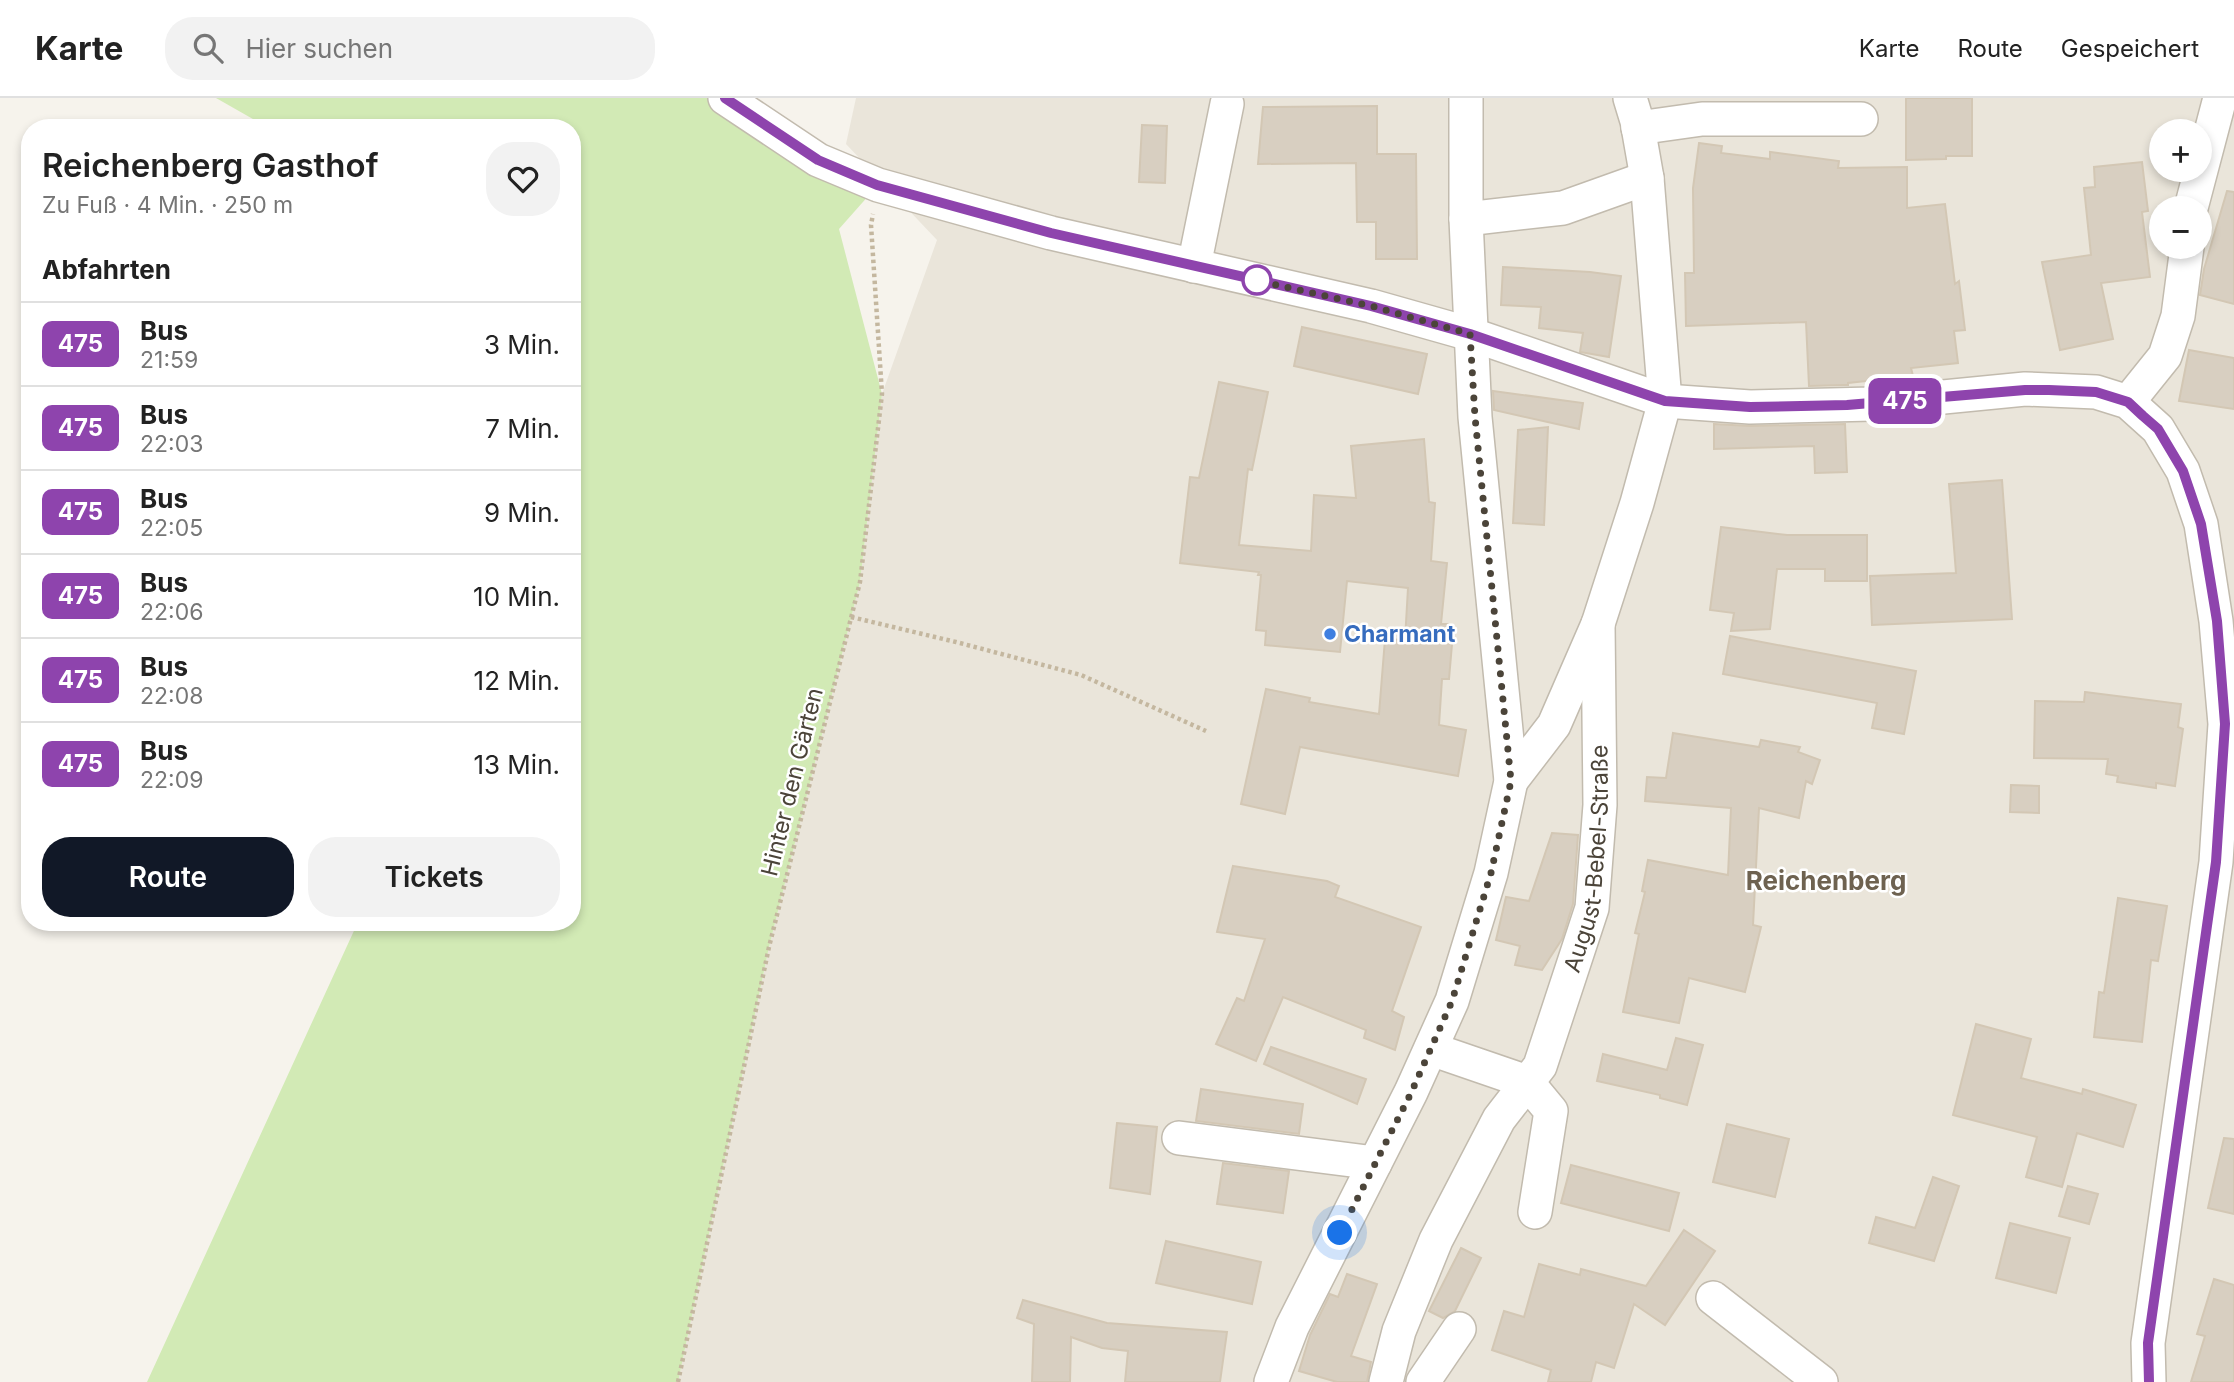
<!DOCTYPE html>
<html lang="de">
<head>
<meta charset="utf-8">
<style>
	body { margin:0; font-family:Inter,sans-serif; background:#f2f2f2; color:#222; height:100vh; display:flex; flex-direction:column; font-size:26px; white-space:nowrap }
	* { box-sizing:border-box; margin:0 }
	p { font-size:23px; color:#767676 }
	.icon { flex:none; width:38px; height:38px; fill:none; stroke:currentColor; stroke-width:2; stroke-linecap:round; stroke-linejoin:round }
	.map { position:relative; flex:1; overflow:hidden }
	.panel { position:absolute; left:21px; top:21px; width:560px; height:812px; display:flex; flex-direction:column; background:#fff; border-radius:28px; box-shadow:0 4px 10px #0003 }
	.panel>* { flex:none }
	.badge { padding:0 14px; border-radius:10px; font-size:24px; line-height:46px }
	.buttons { position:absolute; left:2149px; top:21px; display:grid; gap:14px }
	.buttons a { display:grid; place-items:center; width:63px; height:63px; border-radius:50%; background:#fff; box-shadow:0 4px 10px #0003; font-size:35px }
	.you { position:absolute; width:35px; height:35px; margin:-18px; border:5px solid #fff; border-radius:50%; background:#1a73e8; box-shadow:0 0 0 10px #1a73e833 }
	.map>.badge { position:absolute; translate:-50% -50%; box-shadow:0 0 0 4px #fff }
	h2 { padding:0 21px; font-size:26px; line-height:63px }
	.round { display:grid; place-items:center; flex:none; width:74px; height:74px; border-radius:28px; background:#f2f2f2 }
	.headline { display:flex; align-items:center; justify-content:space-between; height:119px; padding:0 21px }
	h1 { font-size:33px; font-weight:600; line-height:52px }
	.action { display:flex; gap:14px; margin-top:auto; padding:14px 21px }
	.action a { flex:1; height:80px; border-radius:28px; background:#111827; color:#fff; font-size:28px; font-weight:600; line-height:80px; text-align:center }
	.action a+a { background:#f2f2f2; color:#222 }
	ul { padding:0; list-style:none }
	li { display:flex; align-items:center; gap:21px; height:84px; padding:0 21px; border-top:2px solid #e0e0e0 }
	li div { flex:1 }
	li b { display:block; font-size:26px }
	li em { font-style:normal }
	li .badge { min-width:77px; font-weight:700; text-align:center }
	header { display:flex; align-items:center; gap:42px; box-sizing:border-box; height:98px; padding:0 35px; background:#fff; border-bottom:2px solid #e0e0e0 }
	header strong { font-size:33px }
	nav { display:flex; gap:38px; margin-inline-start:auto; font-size:24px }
	.search { width:490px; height:63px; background:#f2f2f2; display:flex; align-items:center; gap:18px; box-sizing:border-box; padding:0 24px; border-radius:28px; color:#767676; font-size:26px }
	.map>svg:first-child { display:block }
	.residential { fill:#eae5da; fill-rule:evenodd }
	.green { fill:#d2eab5 }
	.building { fill:#d8cfc1; stroke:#d3c7b4; stroke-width:2 }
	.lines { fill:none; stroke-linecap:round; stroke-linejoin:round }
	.minor-casing { stroke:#c2bbae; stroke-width:36 }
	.path { stroke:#c4b79f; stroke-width:4.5; stroke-dasharray:3.5 3.5; stroke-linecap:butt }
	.minor { stroke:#fff; stroke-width:33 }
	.line-casing { stroke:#fff; stroke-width:16 }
	.line { stroke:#8e44ad; stroke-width:10 }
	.walk { stroke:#4b4439; stroke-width:7; stroke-dasharray:0 12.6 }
	.stop-dot { fill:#fff; stroke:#8e44ad; stroke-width:3.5 }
	.shop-dot { fill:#3f7fe0; stroke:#fff; stroke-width:2.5 }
	.labels { text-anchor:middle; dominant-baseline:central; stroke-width:5; stroke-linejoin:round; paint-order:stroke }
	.shop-label { font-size:23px; font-weight:bold; fill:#366cbe; stroke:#fff; text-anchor:start }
	.street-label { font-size:23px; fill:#4b4439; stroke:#fff }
	.quarter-label { font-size:26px; font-weight:bold; fill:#6e6250; stroke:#fff }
</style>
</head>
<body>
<header>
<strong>Karte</strong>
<div class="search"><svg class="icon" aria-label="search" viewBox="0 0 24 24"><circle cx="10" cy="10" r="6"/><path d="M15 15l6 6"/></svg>Hier suchen</div>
<nav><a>Karte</a><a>Route</a><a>Gespeichert</a></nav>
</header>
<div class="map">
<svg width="2234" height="1284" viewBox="0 0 2234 1284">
	<rect width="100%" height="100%" fill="#f6f3ec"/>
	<path class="residential" d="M856,0h1378v1284h-1556l91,-435 91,-365 22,-188 55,-154 -91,-96zM2161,33h39v39h-39zM2161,110h39v39h-39z"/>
	<polygon class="green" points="216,0 725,0 878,87 839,131 882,296 860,484 769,849 678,1284 147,1284 358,824 572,824 572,359 579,343 572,340 572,30 269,30"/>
	<g class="building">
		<polygon points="1906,0 1972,0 1972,58 1946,58 1946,61 1906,62"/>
		<polygon points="1377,8 1377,56 1416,56 1417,161 1376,161 1376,124 1357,124 1356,65 1258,66 1263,9"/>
		<polygon points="1142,27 1167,28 1165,85 1139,84"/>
		<polygon points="1699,45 1722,48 1721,55 1770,61 1770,54 1839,63 1838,70 1907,69 1907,110 1945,106 1955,186 1959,183 1965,232 1954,233 1958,265 1911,270 1913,278 1848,285 1848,287 1844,287 1809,288 1806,224 1686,228 1685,175 1694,175 1693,90"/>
		<polygon points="2142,64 2148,113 2142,114 2150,179 2101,185 2113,241 2060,252 2042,164 2091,157 2084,90 2095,89 2094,69"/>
		<polygon points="2227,93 2234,94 2234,206 2200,197 2204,171"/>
		<polygon points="1503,169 1590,174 1621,178 1609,259 1580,254 1583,235 1539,230 1541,209 1501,207"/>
		<polygon points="1302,229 1427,256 1418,296 1294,268"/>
		<polygon points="2189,252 2234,260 2234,311 2179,303"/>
		<polygon points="1219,284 1268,294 1252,372 1248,371 1239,447 1311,453 1314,397 1356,400 1351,348 1424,341 1429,404 1435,405 1431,463 1447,465 1441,526 1448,526 1446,545 1452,546 1449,581 1442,581 1439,627 1466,632 1458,678 1300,649 1285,716 1241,706 1266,591 1310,600 1309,604 1379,616 1385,541 1405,542 1408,490 1347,483 1340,554 1265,547 1266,533 1256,532 1261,477 1258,477 1259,474 1180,465 1190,379 1199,380"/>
		<polygon points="1493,293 1583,305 1579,331 1494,312"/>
		<polygon points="1714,326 1750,328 1845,326 1847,374 1815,375 1814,348 1714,351"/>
		<polygon points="1548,329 1544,427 1513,425 1518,332"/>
		<polygon points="2002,382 2012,521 1872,527 1870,478 1956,475 1949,386"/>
		<polygon points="1721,429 1787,437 1867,437 1867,483 1825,483 1825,471 1777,471 1770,531 1731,533 1734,515 1710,512"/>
		<polygon points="1730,538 1916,573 1904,636 1872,630 1877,605 1723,576"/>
		<polygon points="2085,594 2181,606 2178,629 2183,631 2175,688 2156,685 2156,690 2117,684 2118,678 2106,676 2108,661 2034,660 2035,603 2084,604"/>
		<polygon points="1673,635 1759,649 1761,642 1800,649 1798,654 1820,662 1812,686 1806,683 1799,720 1759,710 1753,827 1761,829 1745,894 1689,880 1679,925 1623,914 1639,836 1635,835 1645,794 1642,793 1648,762 1728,777 1731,710 1645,703 1647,679 1666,680"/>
		<polygon points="2011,687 2039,688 2039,715 2010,714"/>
		<polygon points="1552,735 1578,737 1573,806 1562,841 1542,872 1515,867 1520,848 1496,842 1506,799 1529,803"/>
		<polygon points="1233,768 1327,783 1339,788 1335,799 1421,829 1392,913 1404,919 1395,952 1364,940 1366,932 1283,899 1256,963 1216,946 1237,900 1244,903 1265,841 1217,834"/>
		<polygon points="2118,800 2167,808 2158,863 2151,862 2142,944 2094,939 2099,894 2104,895"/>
		<polygon points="1976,926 2031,941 2021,980 2082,996 2083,991 2136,1007 2123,1049 2077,1035 2062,1089 2026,1079 2037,1039 1953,1017"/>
		<polygon points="1676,940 1703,947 1687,1007 1660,1000 1660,997 1597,983 1603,956 1667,972"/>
		<polygon points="1271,949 1366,981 1357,1006 1264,966"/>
		<polygon points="1201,991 1303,1006 1299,1036 1196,1023"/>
		<polygon points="1117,1025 1157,1029 1150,1096 1110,1090"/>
		<polygon points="1727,1026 1789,1041 1775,1099 1713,1084"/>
		<polygon points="2224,1040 2234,1041 2234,1116 2208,1110"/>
		<polygon points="1223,1065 1289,1073 1283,1115 1217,1106"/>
		<polygon points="1571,1067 1679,1095 1669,1133 1561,1105"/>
		<polygon points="1933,1079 1959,1088 1934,1163 1869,1145 1876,1119 1915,1130"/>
		<polygon points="2068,1088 2098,1096 2089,1126 2059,1118"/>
		<polygon points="2010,1125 2070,1140 2056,1195 1996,1180"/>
		<polygon points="1684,1132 1715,1153 1665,1227 1634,1206 1614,1270 1596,1264 1591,1284 1548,1284 1551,1272 1492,1252 1504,1213 1524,1219 1539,1166 1580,1177 1581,1171 1646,1188"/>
		<polygon points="1166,1143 1261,1164 1252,1206 1156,1185"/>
		<polygon points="1461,1150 1481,1160 1455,1213 1443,1220 1429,1213"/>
		<polygon points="1347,1176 1377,1186 1351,1258 1371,1264 1367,1284 1337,1284 1299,1273 1310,1237 1330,1196 1338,1199"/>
		<polygon points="2214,1181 2234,1187 2234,1284 2191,1284 2205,1238 2197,1236"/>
		<polygon points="1023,1202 1107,1225 1227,1234 1220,1284 1125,1284 1128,1253 1102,1250 1071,1239 1070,1284 1032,1284 1034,1226 1017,1220"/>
	</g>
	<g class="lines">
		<g class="minor-casing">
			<g id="minor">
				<polyline points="725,0 818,62 878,87 1051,135 1371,208 1470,236 1665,303 1750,309 1872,306 2025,291 2096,294 2128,304 2158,331 2183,373 2201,426 2216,523 2225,626 2216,764 2148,1245 2149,1284"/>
				<polyline points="1638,30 1702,21 1861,21"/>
				<polyline points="2191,110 2220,0"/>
				<polyline points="1466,121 1563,110 1647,80"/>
				<polyline points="1194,168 1227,6"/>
				<polyline points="2128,304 2165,258 2178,218 2187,149"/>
				<polyline points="1511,683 1554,627 1598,526 1637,405 1665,303 1647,80 1637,23 1630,0"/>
				<polyline points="1431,951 1527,984"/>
				<polyline points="1527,984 1551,1013 1535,1114"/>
				<polyline points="1179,1040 1375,1065"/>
				<polyline points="1713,1200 1821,1284"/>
				<polyline points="1271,1284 1292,1229 1411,994 1452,903 1491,775 1511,683 1475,319 1466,121 1466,0"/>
				<path id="s1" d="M1386,1284l13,-51 37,-91 63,-121 41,-53 52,-158 8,-103 -2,-181"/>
				<polyline points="1423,1284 1459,1231"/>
			</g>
		</g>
		<g class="path">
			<polyline points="851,519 956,544 1081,577 1206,633"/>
			<polyline points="678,1284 769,849 860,484 882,296 871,127 873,116"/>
		</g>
		<use href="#minor" class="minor"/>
	</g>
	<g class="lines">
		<g class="line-casing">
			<polyline id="line" points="725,0 818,62 877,87 1051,135 1371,208 1470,236 1665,303 1750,309 1847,307 2025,292 2049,292 2096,294 2128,304 2143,318 2158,331 2183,373 2201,426 2217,523 2225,626 2216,764 2148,1245 2149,1284"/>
		</g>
		<use href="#line" class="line"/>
		<polyline class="walk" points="1257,182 1254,182 1371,208 1470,236 1475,319 1511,683 1491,775 1452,903 1411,995 1340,1135"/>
	</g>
	<circle class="stop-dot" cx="1257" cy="182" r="14"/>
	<circle class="shop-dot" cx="1330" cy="536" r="7"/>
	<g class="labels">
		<g class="shop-label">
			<text x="1344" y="536">Charmant</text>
		</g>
		<g class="street-label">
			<text transform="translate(792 684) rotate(-76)">Hinter den Gärten</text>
			<text stroke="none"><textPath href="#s1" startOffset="569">August-Bebel-Straße</textPath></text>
		</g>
		<g class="quarter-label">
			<text x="1826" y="782">Reichenberg</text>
		</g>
	</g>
</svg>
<div class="buttons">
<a>+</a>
<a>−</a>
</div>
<div class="you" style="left:1340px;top:1135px"></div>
<b class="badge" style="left:1905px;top:303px;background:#8e44ad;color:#fff">475</b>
<section class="panel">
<div class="headline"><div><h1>Reichenberg Gasthof</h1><p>Zu Fuß · 4 Min. · 250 m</p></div><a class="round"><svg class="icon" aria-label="heart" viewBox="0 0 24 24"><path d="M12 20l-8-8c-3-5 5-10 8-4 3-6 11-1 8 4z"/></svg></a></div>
<h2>Abfahrten</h2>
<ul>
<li><span class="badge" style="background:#8e44ad;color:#fff">475</span><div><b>Bus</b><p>21:59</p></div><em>3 Min.</em></li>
<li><span class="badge" style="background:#8e44ad;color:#fff">475</span><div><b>Bus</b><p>22:03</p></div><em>7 Min.</em></li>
<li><span class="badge" style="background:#8e44ad;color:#fff">475</span><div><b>Bus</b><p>22:05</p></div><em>9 Min.</em></li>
<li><span class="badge" style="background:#8e44ad;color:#fff">475</span><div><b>Bus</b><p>22:06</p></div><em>10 Min.</em></li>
<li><span class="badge" style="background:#8e44ad;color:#fff">475</span><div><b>Bus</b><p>22:08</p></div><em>12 Min.</em></li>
<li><span class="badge" style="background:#8e44ad;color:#fff">475</span><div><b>Bus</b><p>22:09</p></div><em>13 Min.</em></li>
</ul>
<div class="action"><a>Route</a><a>Tickets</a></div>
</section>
</div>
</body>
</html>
